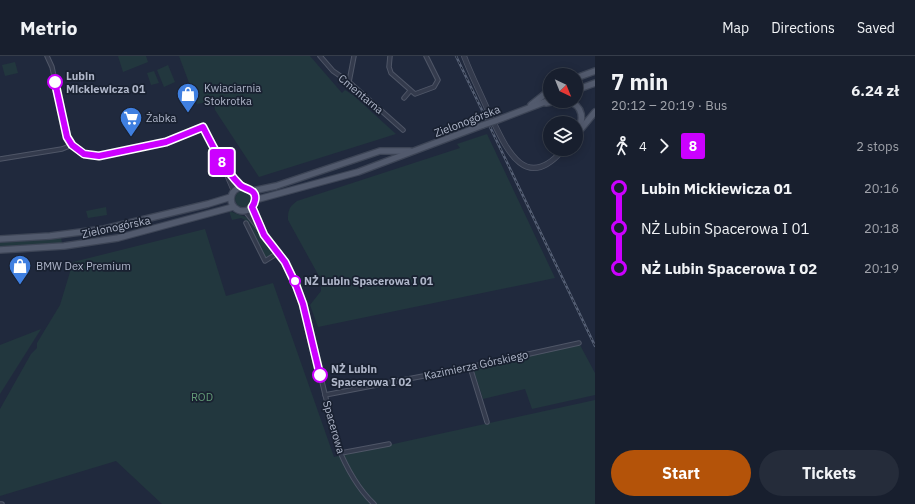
<!DOCTYPE html>
<html lang="en">
<head>
<meta charset="utf-8">
<style>
	body { margin:0; font-family:"IBM Plex Sans",sans-serif; background:#252c3a; color:#f1f3f6; height:100vh; display:flex; flex-direction:column; font-size:15px; white-space:nowrap }
	* { box-sizing:border-box; margin:0 }
	p { font-size:13px; color:#9fa2aa }
	.icon { flex:none; width:22px; height:22px; fill:none; stroke:currentColor; stroke-width:2; stroke-linecap:round; stroke-linejoin:round }
	.map { position:relative; flex:1; overflow:hidden }
	.side { display:flex; flex-direction:column; background:#181f2e; width:320px }
	.side>* { flex:none }
	.badge { padding:0 8px; border-radius:3px; font-size:14px; line-height:26px }
	.needle { width:26px; rotate:137deg }
	.fabs { position:absolute; left:543px; top:12px; display:grid; gap:8px }
	.fabs a { display:grid; place-items:center; width:40px; height:40px; border-radius:50%; background:#181f2e; box-shadow:0 2px 10px #0003,0 0 0 1px #363d4a; font-size:20px }
	.map>.badge { position:absolute; translate:-50% -50%; box-shadow:0 0 0 2px #fff }
	.legs { display:flex; align-items:center; gap:6px; height:44px; padding:0 16px; font-size:13px }
	.legs p { margin-inline-start:auto }
	.head { display:flex; align-items:center; justify-content:space-between; height:68px; padding:0 16px }
	h1 { font-size:22px; font-weight:700; line-height:30px }
	.button { display:flex; gap:8px; margin-top:auto; padding:8px 16px }
	.button a { flex:1; height:46px; border-radius:24px; background:#b45309; color:#fff; font-size:16px; font-weight:700; line-height:46px; text-align:center }
	.button a+a { background:#252c3a; color:#f1f3f6 }
	ul { padding:0 16px; list-style:none }
	li { display:flex; align-items:center; gap:14px; height:40px; font-size:15px }
	li i { display:grid; place-items:center; width:6px; height:100%; margin:0 5px; background:currentColor }
	li i::after { content:''; width:10px; height:10px; margin:-5px; border:3px solid; border-radius:50%; background:#181f2e }
	li p { margin-inline-start:auto }
	li:first-child i { background:linear-gradient(#0000 50%,currentColor 0) }
	li:last-child i { background:linear-gradient(currentColor 50%,#0000 0) }
	header { display:flex; align-items:center; gap:24px; box-sizing:border-box; height:56px; padding:0 20px; background:#181f2e; border-bottom:1px solid #363d4a }
	header strong { font-size:19px }
	nav { display:flex; gap:22px; margin-inline-start:auto; font-size:14px }
	main { display:flex; flex:1; min-height:0 }
	.map>svg:first-child { display:block }
	.green { fill:#22373e }
	.lines { fill:none; stroke-linecap:round; stroke-linejoin:round }
	.minor-casing { stroke:#4f5667; stroke-width:5.5 }
	.tertiary-casing { stroke:#4f5667; stroke-width:6 }
	.primary-casing { stroke:#3d4556; stroke-width:8 }
	.minor { stroke:#343b4d; stroke-width:3.5 }
	.tertiary { stroke:#343b4d; stroke-width:4.5 }
	.primary { stroke:#525a6d; stroke-width:5.5 }
	.rail-casing { stroke:#555f74; stroke-width:2.5 }
	.rail { stroke:#192131; stroke-width:1; stroke-dasharray:3; stroke-linecap:butt }
	.primary-bridge-casing { stroke:#3d4556; stroke-width:8; stroke-linecap:butt }
	.primary-bridge { stroke:#525a6d; stroke-width:5.5 }
	.line-1-casing { stroke:#fff; stroke-width:9 }
	.line-1 { stroke:#c0f; stroke-width:6 }
	.stop-1-dot { fill:#fff; stroke:#c0f; stroke-width:2 }
	.labels { text-anchor:middle; dominant-baseline:central; stroke-width:3.5; stroke-linejoin:round; paint-order:stroke }
	.stop-label { font-size:11px; font-weight:bold; fill:#afb6c9; stroke:#192131; text-anchor:start }
	.poi-label { font-size:11px; fill:#afb6c9; stroke:#192131; text-anchor:start }
	.street-label { font-size:11px; fill:#afb6c9; stroke:#192131 }
	.park-label { font-size:11px; fill:#649c77; stroke:#192131 }
</style>
</head>
<body>
<header>
<strong>Metrio</strong>
<nav><a>Map</a><a>Directions</a><a>Saved</a></nav>
</header>
<main>
<div class="map">
<svg width="595" height="448" viewBox="0 0 595 448">
	<rect width="100%" height="100%" fill="#20293d"/>
	<g class="green">
		<polygon points="118,0 146,0 148,6 123,16"/>
		<polygon points="179,0 310,0 342,37 345,34 353,39 396,78 259,121 215,54 214,45 197,48"/>
		<polygon points="15,6 18,17 5,20 2,9"/>
		<polygon points="168,9 175,26 164,31 157,14"/>
		<polygon points="154,15 159,27 151,29 147,17"/>
		<path d="M487,78l68,144 -237,49 -8,-22 11,-14 -1,-13 -32,-58c0,-10 1,-13 9,-19l163,-53 -3,-4z"/>
		<circle cx="243" cy="143" r="8"/>
		<polygon points="106,151 107,159 88,162 86,155"/>
		<polygon points="229,155 246,161 271,193 271,199 267,202 265,200 249,166 241,162 232,164"/>
		<polygon points="205,173 226,240 273,227 334,401 595,344 595,448 162,448 116,405 0,440 0,353 31,298 37,292 37,287 60,249 73,206"/>
		<polygon points="61,181 62,187 0,191 0,184"/>
		<polygon points="41,273 0,338 0,289"/>
		<polygon points="580,289 595,317 595,339 532,353 525,333 483,343 473,312"/>
	</g>
	<g class="lines">
		<g class="minor-casing">
			<g id="minor">
				<polyline points="47,0 52,11 67,81 72,89 81,97 95,101 166,86 203,71"/>
				<polyline points="320,0 333,15 349,26 403,74"/>
				<polyline points="390,0 389,11 391,17 415,38 434,31 438,24 426,0"/>
				<polyline points="349,26 354,0"/>
				<polyline points="404,42 410,35"/>
				<polyline points="0,103 62,93 72,89"/>
				<polyline points="252,151 263,178"/>
				<path d="M245,155l40,51 12,23 8,25 32,135c9,22 20,43 37,59"/>
				<polyline points="246,167 265,205 278,197"/>
				<polyline points="470,311 487,366"/>
				<polyline points="325,339 470,311 579,287"/>
				<polyline points="341,397 389,388"/>
				<polyline points="0,448 2,448"/>
			</g>
		</g>
		<g class="tertiary-casing">
			<g id="tertiary">
				<path d="M464,0c7,19 17,38 25,57 15,30 34,82 73,38"/>
				<polyline points="203,71 223,107 241,131"/>
				<polyline points="223,109 234,135"/>
			</g>
		</g>
		<g class="primary-casing">
			<g id="primary">
				<polyline points="576,22 595,15"/>
				<polyline points="576,34 595,27"/>
				<path d="M568,45c16,5 16,19 9,32"/>
				<polyline points="546,47 557,45"/>
				<polyline points="531,49 550,34"/>
				<polyline points="495,65 550,44"/>
				<polyline points="581,73 595,56"/>
				<polyline points="562,95 564,93"/>
				<circle cx="243" cy="143" r="12"/>
				<polyline points="252,135 276,130 380,95 410,95"/>
				<polyline points="255,144 358,116 483,69"/>
				<polyline points="0,183 50,180 104,173 208,148 231,141"/>
				<polyline points="0,194 64,190 118,182 233,151"/>
			</g>
		</g>
		<use href="#minor" class="minor"/>
		<use href="#tertiary" class="tertiary"/>
		<use href="#primary" class="primary"/>
		<g class="rail-casing">
			<polyline id="rail" points="456,0 595,290"/>
		</g>
		<use href="#rail" class="rail"/>
		<g class="primary-bridge-casing">
			<polyline id="primary-bridge" points="483,69 495,65"/>
		</g>
		<use href="#primary-bridge" class="primary-bridge"/>
	</g>
	<g class="lines">
		<g class="line-1-casing">
			<path id="line-1" d="M55,26l12,55 5,8 12,9 15,2 67,-14 37,-15c10,20 21,42 37,58 3,3 10,4 13,7 4,4 2,11 -1,15l12,28 21,27 11,23 7,19 17,71"/>
		</g>
		<use href="#line-1" class="line-1"/>
	</g>
	<defs>
		<g id="shop-pin" transform="scale(1.15)"><path d="M0 17L-7.5 6A9.5 9.5 0 1 1 7.5 6Z" fill="#3f7fe0" stroke="#192131"/><path d="M-5-2.5h2.3a2.7 3.5 0 0 1 5.4 0H5L5.5 6h-11ZM-1.5-2.5h3a1.5 2.3 0 0 0-3 0Z" fill="#fff"/></g>
		<g id="supermarket-pin" transform="scale(1.15)"><path d="M0 17L-7.5 6A9.5 9.5 0 1 1 7.5 6Z" fill="#3f7fe0" stroke="#192131"/><path d="M-6-5.5h2.5l.6 2H6L4.5 2H-2.5L-4.4-4H-6ZM-1.5 3.2a1.3 1.3 0 1 0 .1 0ZM3 3.2a1.3 1.3 0 1 0 .1 0Z" fill="#fff"/></g>
	</defs>
	<g fill-rule="evenodd">
		<use href="#shop-pin" x="188" y="38"/>
		<use href="#supermarket-pin" x="131" y="62"/>
		<use href="#shop-pin" x="20" y="210"/>
	</g>
	<g class="stop-1-dot">
		<circle cx="55" cy="26" r="7"/>
		<circle cx="295" cy="225" r="5"/>
		<circle cx="320" cy="319" r="7"/>
	</g>
	<g class="labels">
		<g class="stop-label">
			<text x="66" y="20">Lubin<tspan x="66" dy="13">Mickiewicza 01</tspan></text>
			<text x="304" y="225">NŻ Lubin Spacerowa I 01</text>
			<text x="331" y="313">NŻ Lubin<tspan x="331" dy="13">Spacerowa I 02</tspan></text>
		</g>
		<g class="poi-label">
			<text x="204" y="32">Kwiaciarnia<tspan x="204" dy="13">Stokrotka</tspan></text>
			<text x="146" y="62">Żabka</text>
			<text x="36" y="210">BMW Dex Premium</text>
		</g>
		<g class="street-label">
			<text transform="translate(361 38) rotate(40)">Cmentarna</text>
			<text transform="translate(467 65) rotate(-21)">Zielonogórska</text>
			<text transform="translate(116 171) rotate(-12)">Zielonogórska</text>
			<text transform="translate(476 309) rotate(-12)">Kazimierza Górskiego</text>
			<text transform="translate(334 371) rotate(74)">Spacerowa</text>
		</g>
		<g class="park-label">
			<text x="202" y="341">ROD</text>
		</g>
	</g>
</svg>
<div class="fabs">
<a><svg class="needle" viewBox="-14 -14 28 28"><path d="M0-13l5 13h-10z" fill="#e53935"/><path d="M0 13l5-13h-10z" fill="#9fa2aa"/></svg></a>
<a><svg class="icon" aria-label="layers" viewBox="0 0 24 24"><path d="M12 4l9 5-9 5-9-5zM3 14l9 5 9-5"/></svg></a>
</div>
<b class="badge" style="left:222px;top:106px;background:#c0f;color:#fff">8</b>
</div>
<section class="side">
<div class="head"><div><h1>7 min</h1><p>20:12 – 20:19 · Bus</p></div><b>6.24 zł</b></div>
<div class="legs"><svg class="icon" aria-label="walk" viewBox="0 0 24 24"><circle cx="13" cy="4" r="2"/><path d="M13 8l-2 6 4 7M11 14l-3 7M7 12l3-4h3l4 4"/></svg>4<svg class="icon" aria-label="forward" viewBox="0 0 24 24"><path d="M9 5l7 7-7 7"/></svg><b class="badge" style="background:#c0f;color:#fff">8</b><p>2 stops</p></div>
<ul>
<li><i style="color:#c0f"></i><b>Lubin Mickiewicza 01</b><p>20:16</p></li>
<li><i style="color:#c0f"></i><span>NŻ Lubin Spacerowa I 01</span><p>20:18</p></li>
<li><i style="color:#c0f"></i><b>NŻ Lubin Spacerowa I 02</b><p>20:19</p></li>
</ul>
<div class="button"><a>Start</a><a>Tickets</a></div>
</section>
</main>
</body>
</html>
